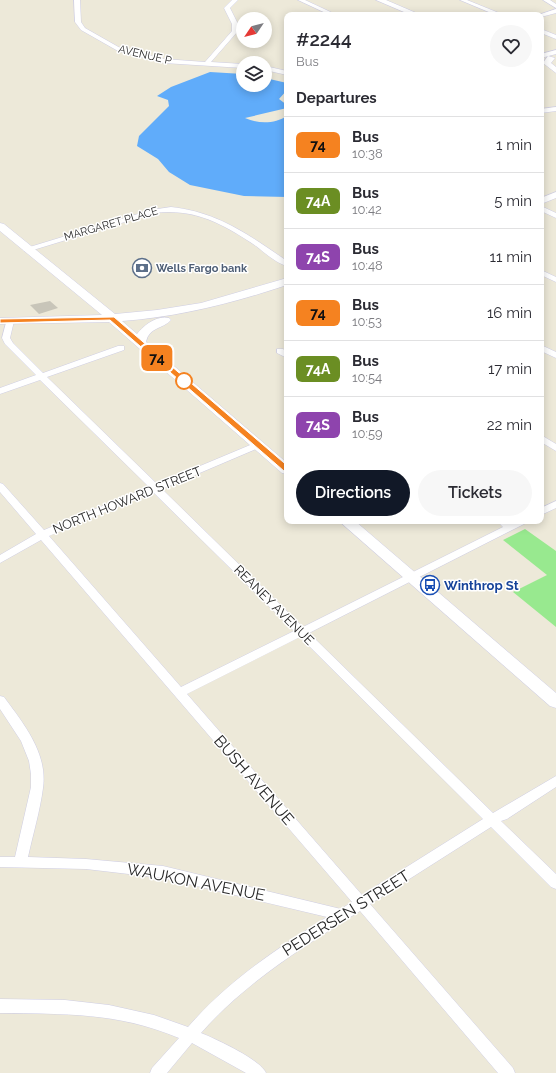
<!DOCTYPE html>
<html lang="en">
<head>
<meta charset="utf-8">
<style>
	body { margin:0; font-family:Raleway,sans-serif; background:#f7f7f7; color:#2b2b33; height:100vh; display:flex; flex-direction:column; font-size:15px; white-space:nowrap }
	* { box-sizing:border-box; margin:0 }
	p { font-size:13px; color:#7c7c81 }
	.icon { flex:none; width:22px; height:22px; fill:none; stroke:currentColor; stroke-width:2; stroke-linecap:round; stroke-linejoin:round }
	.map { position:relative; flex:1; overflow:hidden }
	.sheet { position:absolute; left:284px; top:12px; width:260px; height:512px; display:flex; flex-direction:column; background:#fff; border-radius:8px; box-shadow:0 2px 10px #0003 }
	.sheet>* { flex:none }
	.badge { padding:0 8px; border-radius:6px; font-size:14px; line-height:26px }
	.needle { width:26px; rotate:235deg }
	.fabs { position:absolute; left:236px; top:12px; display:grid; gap:8px }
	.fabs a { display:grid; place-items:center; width:36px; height:36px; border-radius:50%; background:#fff; box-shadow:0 2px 10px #0003; font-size:20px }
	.map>.badge { position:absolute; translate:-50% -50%; box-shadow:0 0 0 2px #fff }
	h2 { padding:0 12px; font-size:15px; line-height:36px }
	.round { display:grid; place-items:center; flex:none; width:42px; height:42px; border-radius:21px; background:#f7f7f7 }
	.summary { display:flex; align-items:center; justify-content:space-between; height:68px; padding:0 12px }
	h1 { font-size:19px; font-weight:600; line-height:30px }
	.primary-button { display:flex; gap:8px; margin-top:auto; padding:8px 12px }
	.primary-button a { flex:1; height:46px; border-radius:24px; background:#111827; color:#fff; font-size:16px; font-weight:600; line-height:46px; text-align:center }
	.primary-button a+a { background:#f7f7f7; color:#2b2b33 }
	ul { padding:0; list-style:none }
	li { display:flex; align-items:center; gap:12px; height:56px; padding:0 12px; border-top:1px solid #e1e1e2 }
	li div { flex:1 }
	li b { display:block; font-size:15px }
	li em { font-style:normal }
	li .badge { min-width:44px; font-weight:700; text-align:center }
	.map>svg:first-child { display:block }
	.green { fill:#98e98f }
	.water { fill:#60acfa }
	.building { fill:#c8c5b9 }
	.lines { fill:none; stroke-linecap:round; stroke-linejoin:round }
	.street-casing { stroke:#cfcee4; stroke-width:1 }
	.secondary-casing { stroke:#cfcee4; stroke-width:1 }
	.street { fill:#fff; fill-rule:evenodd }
	.secondary { fill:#fff; fill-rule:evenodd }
	.line { fill:#f58220; stroke:#fff }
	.stop-dot { fill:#fff; stroke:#f58220; stroke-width:2 }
	.labels { text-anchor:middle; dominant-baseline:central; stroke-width:3; stroke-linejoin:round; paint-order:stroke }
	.far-street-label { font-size:11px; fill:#292929; stroke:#fff }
	.far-service-label { font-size:11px; font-weight:bold; fill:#4e5e75; stroke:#fff; text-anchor:start }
	.street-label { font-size:13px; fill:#292929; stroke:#fff }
	.transit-label { font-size:13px; font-weight:bold; fill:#164399; stroke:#fff; text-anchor:start }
	.near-street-label { font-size:16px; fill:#292929; stroke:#fff }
</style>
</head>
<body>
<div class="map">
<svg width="556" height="1073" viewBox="0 0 556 1073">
	<rect width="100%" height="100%" fill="#ede9d9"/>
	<polygon class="green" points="525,529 556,551 556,627 513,592 547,575 503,540"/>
	<path class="water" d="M210,72l33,2v11h22v-7l22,5v7l-8,9 8,6v3l-42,10c13,6 30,6 42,-2v81l-43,-1 -54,-11 -21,-13 -11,-13 -21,-13 2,-10 30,-30 -1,-6 -11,-4 14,-9z"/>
	<polygon class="building" points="50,301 58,308 39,314 30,305"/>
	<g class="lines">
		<g class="street-casing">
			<g id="street">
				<polygon points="74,0 80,0 81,22 85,28 122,49 164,59 205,62 232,31 232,24 224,8 232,0 238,0 230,8 238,24 238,31 211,62 243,64 243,68 164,63 118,51 81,30 75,22"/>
				<polygon points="298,0 305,0 337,15 330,15"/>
				<polygon points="460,0 467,0 504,15 496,15"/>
				<polygon points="543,0 550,0 556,4 556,8"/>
				<polygon points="556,9 556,13 541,17 541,15 538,15"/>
				<polygon points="541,29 556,35 556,39 541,33"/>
				<polygon points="556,50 556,54 541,58 541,54"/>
				<polygon points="265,66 287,71 287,75 265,70"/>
				<polygon points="556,107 556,111 541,113 541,109"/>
				<polygon points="541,206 556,213 556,218 541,211"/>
				<path d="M171,207c47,5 78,28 116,54v5c-11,-3 -22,-13 -31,-20 -33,-22 -61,-38 -102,-33l-124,38h-6l-1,-2 128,-39z"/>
				<polygon points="541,270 556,277 556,282 541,275"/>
				<path d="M7,319h3l4,2 -4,17 3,5 30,30 75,-27h6v4l-77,27 110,107 98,-41h6l2,2 -2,2 -99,42 141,138 200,-100 -6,-6h11l3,2 4,-2h13l-2,2 -217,110 184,180 63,-37v11l-49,32 -6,2 55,53v15l-5,-2 -60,-60 -121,77 143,164 2,5h-17l-138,-162c-57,36 -114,71 -159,122 15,6 60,27 65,40h-20l-54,-30 -25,30h-17l2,-5 27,-30c-62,-26 -115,-24 -179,-25v-14l65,1 44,5 45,10 34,12c40,-46 87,-77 139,-110l-164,-39 -77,-9 -86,-2v-10h15l16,-70v-13l-2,-13 -8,-20 -21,-32v-13l4,1c19,26 44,56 39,91 -3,23 -10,46 -15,69l58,2 77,7 178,43 11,-7 -311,-362 -41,23v-8l36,-21 -36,-42v-9l3,1 41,46 105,-43 -109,-107 -40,14v-6l36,-13 -31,-31 -3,-6zM153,492l141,139 -113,56 -132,-151zM300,637l183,182 -121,76 -175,-201z"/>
				<polygon points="541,345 556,352 556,358 541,351"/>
				<polygon points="277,349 283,349 287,352 287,358 277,353"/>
				<polygon points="541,435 556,444 556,451 541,442"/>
				<polygon points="556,501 556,508 541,515 541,508"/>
			</g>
		</g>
		<g class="secondary-casing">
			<g id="secondary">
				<polygon points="376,0 386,0 421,15 411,15"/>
				<polygon points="548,56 555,58 551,63 556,67 556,73 543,63"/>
				<polygon points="556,192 556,198 541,204 541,198"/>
				<path d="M0,223l4,1 111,90 42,-4 44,-7 86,-25v7c-54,18 -109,32 -165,36l15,13c7,-9 20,-19 32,-16l2,2c-8,9 -22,7 -25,22l141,121v11l-5,-1 -173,-151 -109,2v-6l102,-3 -102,-84z"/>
				<polygon points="339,521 355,521 556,693 556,708 550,706"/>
			</g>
		</g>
		<use href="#street" class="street"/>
		<use href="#secondary" class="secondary"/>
	</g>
	<polygon class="line" points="114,317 290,468 290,471 284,471 110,320 0,323 0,319"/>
	<defs>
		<g id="bank-ring" transform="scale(1)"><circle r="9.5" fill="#fff" stroke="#5c6f8a" stroke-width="1.5"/><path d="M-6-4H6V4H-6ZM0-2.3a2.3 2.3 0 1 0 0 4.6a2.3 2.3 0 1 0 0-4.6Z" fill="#5c6f8a"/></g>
		<g id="bus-ring" transform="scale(1)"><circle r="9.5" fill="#fff" stroke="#1a4fb4" stroke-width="1.5"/><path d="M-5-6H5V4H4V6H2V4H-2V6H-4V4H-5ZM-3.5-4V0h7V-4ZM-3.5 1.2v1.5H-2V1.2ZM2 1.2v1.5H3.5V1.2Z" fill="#1a4fb4"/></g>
	</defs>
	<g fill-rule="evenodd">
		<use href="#bank-ring" x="142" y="268"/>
		<use href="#bus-ring" x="430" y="585"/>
	</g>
	<circle class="stop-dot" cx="184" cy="381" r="8"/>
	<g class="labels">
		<g class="far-street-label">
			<text transform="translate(145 55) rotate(13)">AVENUE P</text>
			<text transform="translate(111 224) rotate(-16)">MARGARET PLACE</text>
		</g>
		<g class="far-service-label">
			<text x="156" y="268">Wells Fargo bank</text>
		</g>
		<g class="street-label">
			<text transform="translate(127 500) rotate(-22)">NORTH HOWARD STREET</text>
			<text transform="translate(274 605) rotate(45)">REANEY AVENUE</text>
		</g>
		<g class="transit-label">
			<text x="444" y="585">Winthrop St</text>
		</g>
		<g class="near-street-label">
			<text transform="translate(254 780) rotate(49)">BUSH AVENUE</text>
			<text transform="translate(196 882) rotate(11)">WAUKON AVENUE</text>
			<text transform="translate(346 913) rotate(-32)">PEDERSEN STREET</text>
		</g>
	</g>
</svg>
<div class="fabs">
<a><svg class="needle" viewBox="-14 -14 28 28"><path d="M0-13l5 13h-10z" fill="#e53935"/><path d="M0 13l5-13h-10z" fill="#7c7c81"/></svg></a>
<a><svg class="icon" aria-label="layers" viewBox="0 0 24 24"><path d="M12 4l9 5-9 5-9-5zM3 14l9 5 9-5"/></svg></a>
</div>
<b class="badge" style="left:157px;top:358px;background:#f58220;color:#111">74</b>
<section class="sheet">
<div class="summary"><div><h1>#2244</h1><p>Bus</p></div><a class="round"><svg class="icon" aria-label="heart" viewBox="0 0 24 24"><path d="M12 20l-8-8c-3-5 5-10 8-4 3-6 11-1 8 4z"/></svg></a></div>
<h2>Departures</h2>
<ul>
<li><span class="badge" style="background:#f58220;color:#111">74</span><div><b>Bus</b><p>10:38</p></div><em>1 min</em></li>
<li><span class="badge" style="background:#6b8e23;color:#fff">74A</span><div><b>Bus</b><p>10:42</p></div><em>5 min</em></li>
<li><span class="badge" style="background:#8e44ad;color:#fff">74S</span><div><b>Bus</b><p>10:48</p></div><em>11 min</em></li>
<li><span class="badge" style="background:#f58220;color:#111">74</span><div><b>Bus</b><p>10:53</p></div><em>16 min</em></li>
<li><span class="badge" style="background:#6b8e23;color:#fff">74A</span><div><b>Bus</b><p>10:54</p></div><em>17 min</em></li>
<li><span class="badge" style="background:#8e44ad;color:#fff">74S</span><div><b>Bus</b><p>10:59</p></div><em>22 min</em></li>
</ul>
<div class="primary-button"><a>Directions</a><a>Tickets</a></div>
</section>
</div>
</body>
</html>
